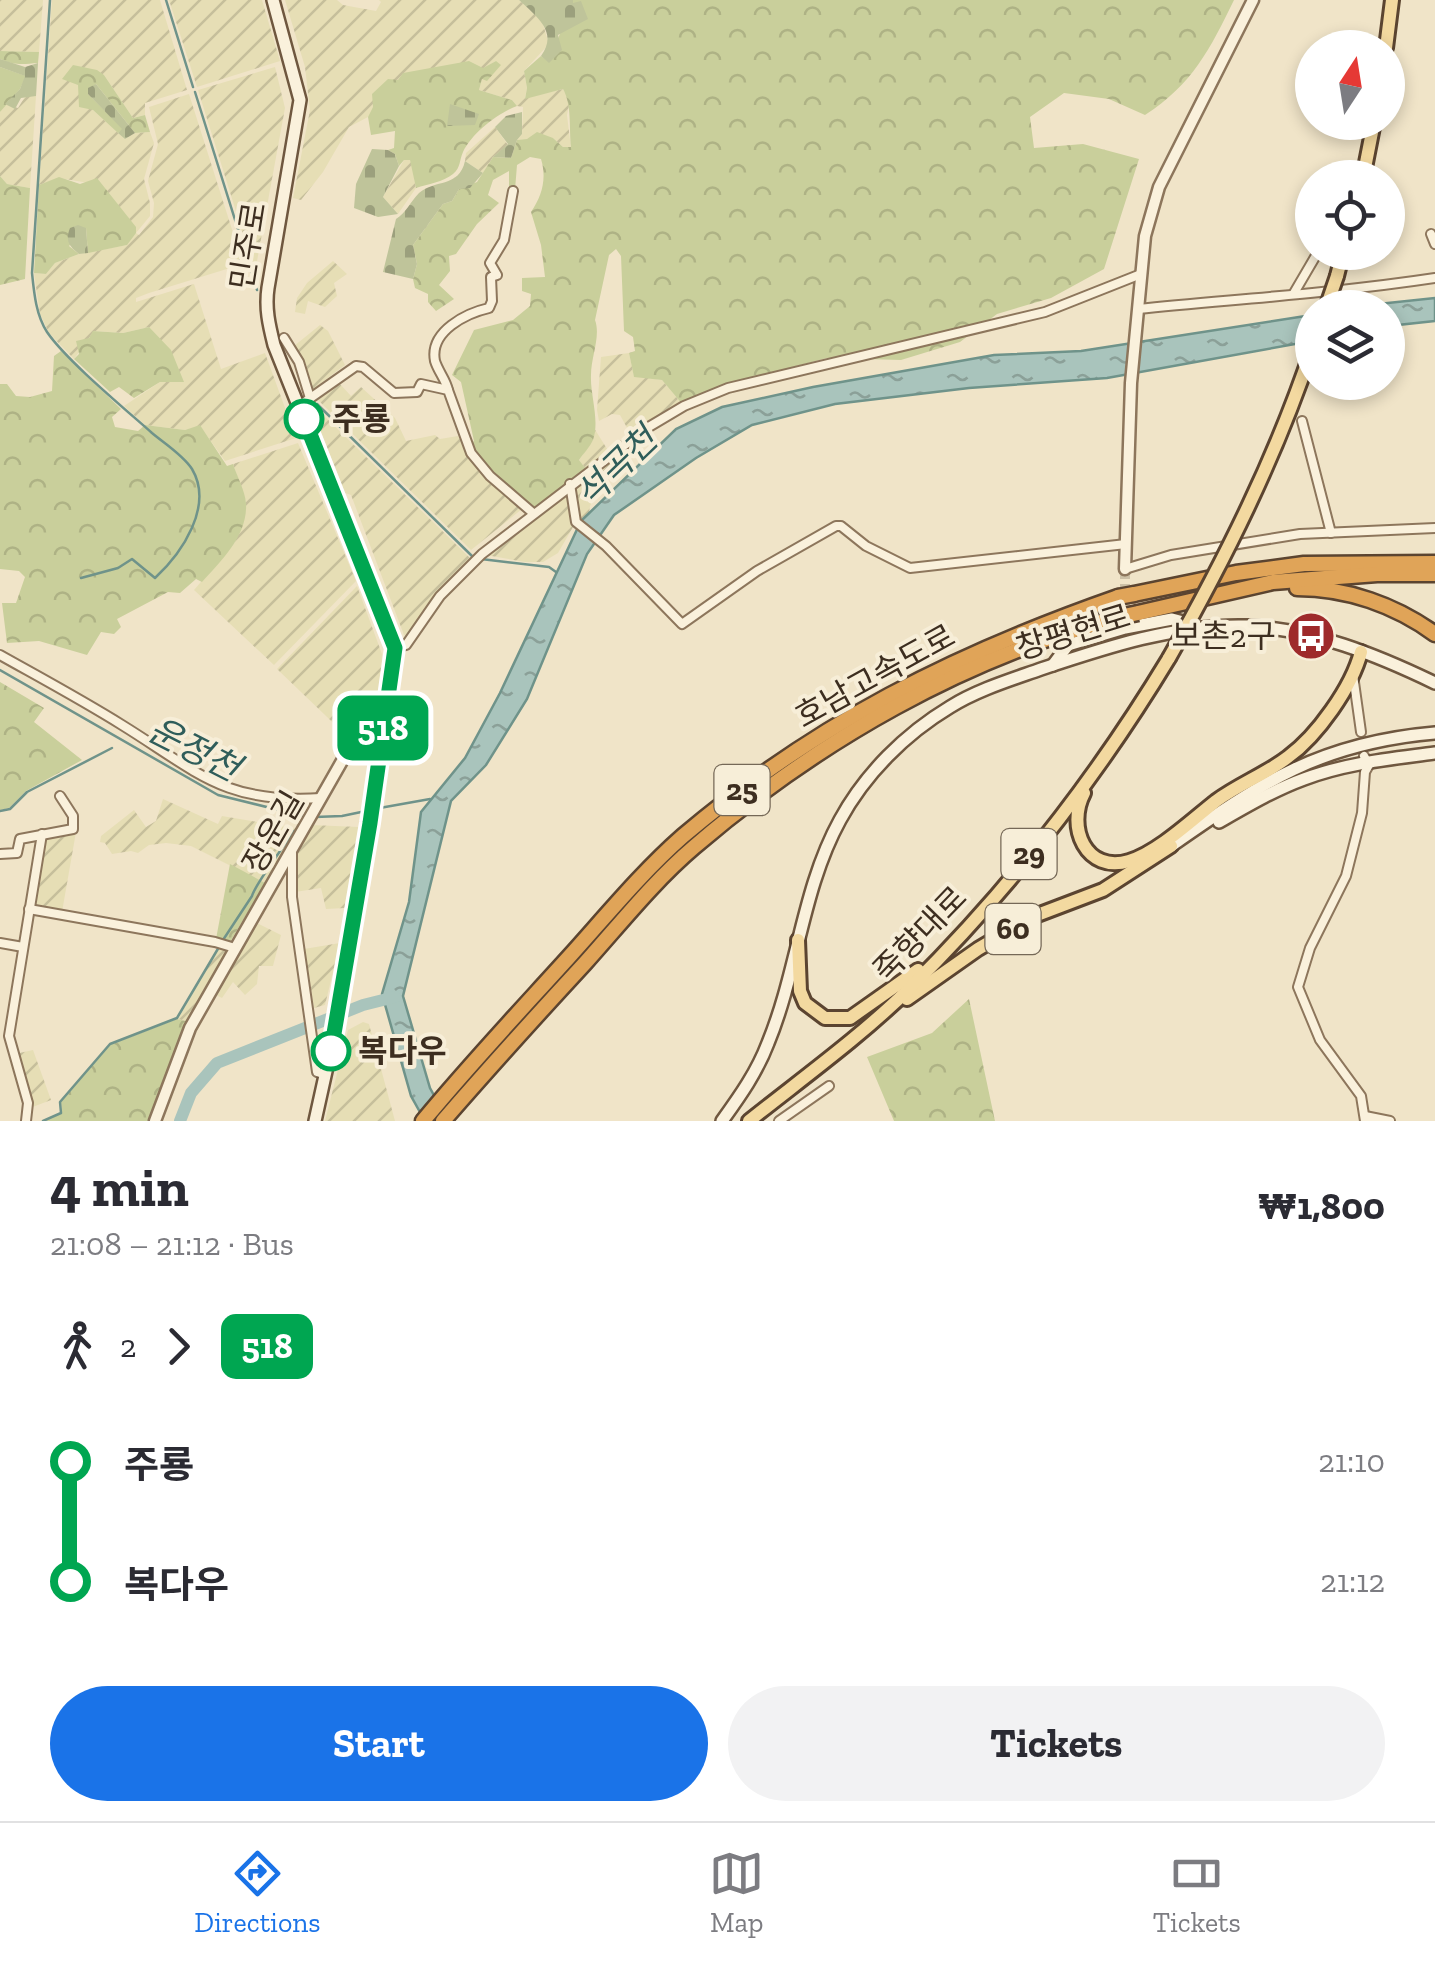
<!DOCTYPE html>
<html lang="en">
<head>
<meta charset="utf-8">
<style>
	body { margin:0; font-family:"Zilla Slab","Noto Sans KR",serif; background:#f2f2f3; color:#2b2b33; height:100vh; display:flex; flex-direction:column; font-size:38px; white-space:nowrap }
	* { box-sizing:border-box; margin:0 }
	p { font-size:32px; color:#7c7c81 }
	.icon { flex:none; width:55px; height:55px; fill:none; stroke:currentColor; stroke-width:2; stroke-linecap:round; stroke-linejoin:round }
	.map { position:relative; height:1121px; overflow:hidden }
	.sheet { display:flex; flex-direction:column; background:#fff; flex:1 }
	.sheet>* { flex:none }
	.badge { padding:0 20px; border-radius:15px; font-size:35px; line-height:65px }
	.needle { width:65px; rotate:12deg }
	.controls { position:absolute; left:1295px; top:30px; display:grid; gap:20px }
	.controls a { display:grid; place-items:center; width:110px; height:110px; border-radius:50%; background:#fff; box-shadow:0 5px 15px #0003; font-size:50px }
	.map>.badge { position:absolute; translate:-50% -50%; box-shadow:0 0 0 5px #fff }
	.legs { display:flex; align-items:center; gap:15px; height:110px; padding:0 50px; font-size:32px }
	.legs p { margin-inline-start:auto }
	.headline { display:flex; align-items:center; justify-content:space-between; height:170px; padding:0 50px }
	h1 { font-size:55px; font-weight:800; line-height:75px }
	.action { display:flex; gap:20px; margin-top:auto; padding:20px 50px }
	.action a { flex:1; height:115px; border-radius:60px; background:#1a73e8; color:#fff; font-size:40px; font-weight:800; line-height:115px; text-align:center }
	.action a+a { background:#f2f2f3; color:#2b2b33 }
	ul { padding:0 50px; list-style:none }
	li { display:flex; align-items:center; gap:35px; height:120px; font-size:38px }
	li i { display:grid; place-items:center; width:15px; height:100%; margin:0 12px; background:currentColor }
	li i::after { content:''; width:25px; height:25px; margin:-12px; border:8px solid; border-radius:50%; background:#fff }
	li p { margin-inline-start:auto }
	li:first-child i { background:linear-gradient(#0000 50%,currentColor 0) }
	li:last-child i { background:linear-gradient(currentColor 50%,#0000 0) }
	.tab-bar { display:flex; justify-content:space-around; align-items:center; height:140px; border-top:2px solid #e1e1e2; background:#fff; font-size:28px; color:#7c7c81 }
	.tab-bar a { display:grid; justify-items:center; gap:5px }
	.tab-bar .current { color:#1a73e8 }
	.map>svg:first-child { display:block }
	.farmland { fill:url(#farmland-furrows) }
	.forest { fill:url(#forest-crowns) }
	.cemetery { fill:url(#cemetery-stones) }
	.water { fill:url(#water-ripples); stroke:#6f938a; stroke-width:2.5 }
	.lines { fill:none; stroke-linecap:round; stroke-linejoin:round }
	.stream { stroke:#6f938a; stroke-width:2.5 }
	.river { stroke:#a9c4bc; stroke-width:12 }
	.tertiary-tunnel { stroke:#ccc0a6; stroke-width:10; stroke-dasharray:10 5; stroke-linecap:butt }
	.minor-casing { stroke:#8d765c; stroke-width:12 }
	.tertiary-casing { stroke:#8d765c; stroke-width:15 }
	.secondary-casing { stroke:#6f573f; stroke-width:16 }
	.primary-casing { stroke:#5b4430; stroke-width:18 }
	.motorway-casing { stroke:#5b4430; stroke-width:19 }
	.minor { stroke:#faf1dc; stroke-width:8 }
	.tertiary { stroke:#faf1dc; stroke-width:10 }
	.secondary { stroke:#faf1dc; stroke-width:11 }
	.primary { stroke:#f3d9a0; stroke-width:12 }
	.motorway { stroke:#e0a458; stroke-width:14 }
	.primary-bridge-casing { stroke:#5b4430; stroke-width:18; stroke-linecap:butt }
	.motorway-bridge-casing { stroke:#5b4430; stroke-width:19; stroke-linecap:butt }
	.primary-bridge { stroke:#f3d9a0; stroke-width:12 }
	.motorway-bridge { stroke:#e0a458; stroke-width:14 }
	.line-1-casing { stroke:#fff; stroke-width:22 }
	.line-1 { stroke:#00a651; stroke-width:15 }
	.stop-1-dot { fill:#fff; stroke:#00a651; stroke-width:5 }
	.labels { text-anchor:middle; dominant-baseline:central; stroke-width:8; stroke-linejoin:round; paint-order:stroke }
	.shield { fill:#f7eed8; stroke:#756857; stroke-width:2.5 }
	.shield-label { font-size:30px; font-weight:bold; fill:#3d2e20 }
	.street-label { font-size:32px; fill:#3d2e20; stroke:#f7eed8 }
	.stop-label { font-size:32px; font-weight:bold; fill:#3d2e20; stroke:#f7eed8; text-anchor:start }
	.poi-label { font-size:32px; fill:#3d2e20; stroke:#f7eed8; text-anchor:end }
	.water-label { font-size:35px; font-style:italic; fill:#2f5d5a; stroke:#f7eed8 }
</style>
</head>
<body>
<div class="map">
<svg width="1435" height="1121" viewBox="0 0 1435 1121">
	<defs>
		<pattern id="farmland-furrows" width="10" height="10" patternUnits="userSpaceOnUse" patternTransform="scale(2.5)"><rect width="10" height="10" fill="#e6deb5"/><path d="M-1 1l2-2M0 10L10 0M9 11l2-2" fill="none" stroke="#c6bf9b"/></pattern>
		<pattern id="forest-crowns" width="20" height="18" patternUnits="userSpaceOnUse" patternTransform="scale(2.5)"><rect width="20" height="18" fill="#c9cf9b"/><path d="M2 6a3 3 0 1 1 6 0M12 15a3 3 0 1 1 6 0" fill="none" stroke="#aeb285"/></pattern>
		<pattern id="cemetery-stones" width="16" height="16" patternUnits="userSpaceOnUse" patternTransform="scale(2.5)"><rect width="16" height="16" fill="#bfc49a"/><path d="M2 7V4a2 2 0 0 1 4 0v3zM10 15v-3a2 2 0 0 1 4 0v3z" fill="#9ca07d"/></pattern>
		<pattern id="water-ripples" width="26" height="14" patternUnits="userSpaceOnUse" patternTransform="scale(2.5)"><rect width="26" height="14" fill="#a9c4bc"/><path d="M2 4q2-2 4 0t4 0M15 11q2-2 4 0t4 0" fill="none" stroke="#8ba098"/></pattern>
	</defs>
	<rect width="100%" height="100%" fill="#f0e4c8"/>
	<g class="farmland">
		<polygon points="0,0 43,0 39,52 0,51"/>
		<polygon points="52,0 160,0 187,90 145,103 145,115 133,118 104,75 78,84 93,110 125,139 135,133 150,132 154,143 144,179 150,203 150,216 136,233 139,235 153,217 154,203 148,181 158,144 149,107 189,94 243,264 149,293 136,298 136,302 194,284 221,369 265,353 296,438 225,461 200,426 185,430 145,425 124,406 160,382 149,327 123,333 94,331 74,359 49,333 40,314 34,273 46,274 55,263 79,254 127,245 89,183 59,178 39,185"/>
		<polygon points="169,0 262,0 280,61 197,87"/>
		<polygon points="285,0 337,0 343,5 376,11 381,2 379,0 519,0 542,21 549,44 524,71 527,88 525,98 563,89 570,101 567,115 571,148 563,147 553,138 517,140 522,134 523,107 517,106 512,100 479,90 482,79 496,61 484,68 398,81 368,117 349,127 323,172 301,200 293,198 310,110 305,67"/>
		<polygon points="275,67 285,108 255,272 198,90"/>
		<polygon points="26,95 36,96 30,188 7,184 0,176 0,112 5,104 18,108"/>
		<polygon points="495,127 508,145 493,157 483,173 465,161 466,153"/>
		<polygon points="404,160 410,160 412,165 416,188 398,214 383,197"/>
		<polygon points="333,261 347,274 334,283 337,296 325,307 308,301 305,314 295,312 297,298 307,283"/>
		<polygon points="320,325 328,331 345,365 312,390 304,362 294,346"/>
		<polygon points="629,353 634,376 662,380 683,405 631,435 620,415 612,414 599,421 597,410 601,357"/>
		<polygon points="340,384 351,396 361,387 395,418 406,441 435,435 440,439 458,436 469,455 522,509 471,550 318,400"/>
		<polygon points="317,409 471,559 438,594 409,638 404,635 351,495 345,493 313,413"/>
		<polygon points="594,428 609,452 586,469 579,460 593,440"/>
		<polygon points="298,443 356,581 274,665 194,590 235,542 246,502 233,464"/>
		<polygon points="614,457 590,506 589,513 581,521 576,517 574,483"/>
		<polygon points="569,491 573,527 558,553 543,562 525,562 486,555"/>
		<polygon points="357,586 382,654 381,687 350,739 277,669"/>
		<polygon points="163,799 218,824 222,816 298,829 265,883 191,846 166,843 149,845 138,853 131,851 112,854 105,843 100,842 101,836 134,810 146,827 156,821"/>
		<polygon points="311,825 359,827 345,908 326,909 321,888 295,892 294,861 297,844"/>
		<polygon points="76,832 62,912 32,907 44,838"/>
		<polygon points="253,921 281,935 273,966 259,966 257,984 245,995 233,982 222,998 214,994"/>
		<polygon points="340,943 325,1005 314,1008 304,949"/>
		<polygon points="220,946 229,952 190,1022 178,1019"/>
		<polygon points="363,1022 369,1024 395,1121 325,1121 348,1030"/>
		<polygon points="33,1050 51,1100 30,1108 15,1054"/>
	</g>
	<g class="forest">
		<path d="M573,0h661c-24,49 -41,84 -89,115l-36,-16 -45,-6 -34,24 4,31 49,-4 56,15 -35,110 -53,29 -54,16 -37,28 -59,18 -74,-2 -99,26 -45,21 -21,-25 -28,-3 -5,-24 6,-2 -2,-14 -9,-6 -3,-75 -5,-7 -7,6 -14,65c6,16 -4,37 -4,55 -1,20 9,45 2,65 -3,7 -10,14 -14,20l7,9 -53,41 -49,-44 -15,-21 5,-4 -13,-59 -9,-7 22,-45 39,-10 17,-14 1,-12 -9,-3v-13l23,-1 -4,-32 -10,-33c11,-16 16,-33 10,-53l-11,-2 -13,8 -2,25 -6,-3v-16l-16,9 -5,15 11,8 -22,21 -21,30 -7,2 1,15 -11,14 15,14 -18,12 -8,-9v-8l-13,-6 -2,-9 4,-15 -4,-19 30,-41 9,-3 7,-12 18,-7 16,-25 18,1 6,-18 10,-1 10,-7 16,6 10,9h8c-2,-19 1,-42 -8,-58l-38,10 2,-11 -3,-17 17,-15 8,6z"/>
		<path d="M0,51l39,1 -1,11c-14,1 -23,3 -38,-4z"/>
		<path d="M469,61l14,7 13,-7 5,4 -14,16 -5,-2 -3,11 33,10 5,6c-19,7 -45,27 -54,46 -4,9 -2,15 -10,22 -10,8 -25,10 -37,14l-6,-28h-6l-5,6 -4,-12 -7,-4 6,-2 1,-17 -24,4 -3,-18 5,-10 -1,-13 16,-15 10,1 5,-7z"/>
		<polygon points="73,65 97,70 104,75 133,118 145,115 150,132 135,133 96,84 88,94 123,129 118,133 93,110 79,107 78,85 62,79"/>
		<polygon points="0,67 26,76 20,89 0,112"/>
		<polygon points="0,176 7,184 30,188 25,279 0,285"/>
		<polygon points="59,177 80,184 97,178 136,227 136,233 127,245 88,253 86,228 69,246 79,254 55,263 46,274 34,273 39,185"/>
		<polygon points="149,327 171,350 184,382 160,382 134,398 119,387 110,392 74,359 79,354 76,341 89,338 93,331 123,333"/>
		<path d="M61,351l60,58 -9,8 3,10 23,4 7,-6 40,5 15,-5 27,41 6,-2c4,12 12,27 13,39 2,32 -24,57 -44,79l-6,-3 -16,14 -12,-1 -51,27 4,8 -7,7 -13,-2 -14,23 -48,-14 -32,2 -5,-40h14l9,-26 -6,-6 -19,-2v-185h7l9,12 14,1 22,-6 2,-35z"/>
		<polygon points="0,682 44,708 34,722 82,760 26,791 9,808 0,810"/>
		<polygon points="230,864 265,883 230,942 216,939"/>
		<polygon points="969,999 995,1121 894,1121 867,1057 932,1033"/>
		<polygon points="177,1019 190,1022 153,1121 45,1121 62,1113 61,1102 110,1045"/>
	</g>
	<g class="cemetery">
		<path d="M519,0h54v3l8,-2 7,18 -30,16 4,15 -13,13 -8,-7c18,-24 -5,-40 -22,-56z"/>
		<polygon points="0,59 25,67 38,63 36,96 21,98 15,109 5,104 20,89 25,76 0,67"/>
		<polygon points="96,84 135,133 125,139 118,133 122,129 88,94 88,88"/>
		<polygon points="450,104 479,114 475,125 447,126"/>
		<polygon points="522,112 522,134 517,140 511,158 493,157 508,144 495,127 506,116"/>
		<polygon points="372,149 388,150 395,154 399,166 383,197 398,214 378,217 354,208 356,184"/>
		<path d="M465,161l18,12 -13,15 -11,1 -7,12 -9,3 -30,41 4,19 -4,15 -30,-7 13,-53c11,-7 14,-17 23,-26 16,-14 40,-5 46,-32z"/>
		<path d="M78,225l8,3 2,25 -9,1c-10,-8 -14,-13 -9,-26z"/>
	</g>
	<g class="water">
		<polygon points="1435,298 1435,321 1388,326 1388,308 1350,307"/>
		<polygon points="1312,315 1312,341 1107,378 969,388 835,404 752,425 696,458 614,515 587,554 527,699 486,765 451,801 403,996 430,1088 448,1121 425,1121 411,1096 382,994 409,902 421,812 465,758 500,693 581,521 676,429 722,407 813,387 994,355 1081,351"/>
	</g>
	<g class="lines">
		<g class="stream">
			<path d="M50,0l-18,273c2,20 4,42 15,59 19,28 78,77 105,101 13,11 31,22 40,36 22,37 -10,84 -37,109l-23,-19 -14,9 -37,10"/>
			<polyline points="166,0 193,87"/>
			<polyline points="195,92 257,290"/>
			<polyline points="317,404 473,557"/>
			<polyline points="481,559 549,567 556,572"/>
			<polyline points="0,670 218,795 307,817"/>
			<polyline points="374,809 430,799"/>
			<polyline points="0,811 10,809 27,792 112,748"/>
			<polyline points="315,817 342,816 366,811"/>
			<path d="M223,940l29,-44c3,-12 33,-51 42,-65"/>
			<polyline points="43,1121 61,1113 60,1102 110,1044 177,1018 219,947"/>
		</g>
		<polyline class="river" points="180,1121 191,1093 217,1063 363,1005 395,997"/>
		<polyline class="tertiary-tunnel" points="1125,569 1125,622"/>
		<g class="minor-casing">
			<g id="minor">
				<polyline points="1431,234 1435,244"/>
				<polyline points="1294,293 1318,252"/>
				<path d="M1138,309c99,-10 198,-16 297,-31"/>
				<polyline points="284,338 299,362 310,398"/>
				<path d="M448,390c-2,-10 -10,-19 -13,-29 -6,-30 32,-48 54,-53l3,-7 -1,-24 6,-2 -7,-12 14,-23 9,-49"/>
				<polyline points="299,406 356,366 363,367 394,393 417,392 421,384 448,390 471,453 490,476 533,513"/>
				<polyline points="1302,421 1331,533"/>
				<polyline points="570,484 576,522 606,546 682,624 757,571 836,526 841,526 866,546 910,568 1126,544"/>
				<polyline points="1125,569 1171,555 1300,534 1435,528"/>
				<polyline points="395,648 406,645 440,596 482,554 647,428 684,406 728,388 1045,312 1141,274"/>
				<path d="M0,655c41,23 82,45 122,70 76,47 102,79 199,73"/>
				<polyline points="1353,675 1361,732"/>
				<polyline points="354,740 373,710 387,710"/>
				<polyline points="1364,756 1369,765 1365,772 1362,813 1346,876 1310,948 1298,987 1320,1040 1361,1096 1365,1121"/>
				<polyline points="292,853 292,897 317,1072 326,1075"/>
				<polyline points="0,854 17,853 20,839 73,829 73,816 60,796"/>
				<polyline points="29,909 215,942 235,948"/>
				<polyline points="0,943 23,947"/>
				<polyline points="1365,1116 1390,1121"/>
				<polyline points="26,1121 28,1103 9,1036 42,834"/>
				<polyline points="779,1121 829,1086"/>
			</g>
		</g>
		<g class="tertiary-casing">
			<g id="tertiary">
				<polyline points="1125,569 1131,383 1145,236 1159,187 1253,0"/>
				<polyline points="155,1121 190,1028 354,740 383,729"/>
			</g>
		</g>
		<g class="secondary-casing">
			<g id="secondary">
				<path d="M273,0l27,100 -32,188c-3,20 1,37 6,57l121,303 -53,351 -27,122"/>
				<polyline points="1053,665 1068,645 1125,628 1172,619 1194,625"/>
				<path d="M1219,822c28,-16 55,-32 85,-43 42,-16 87,-20 131,-26"/>
				<path d="M1171,846c92,-64 148,-103 264,-113"/>
				<path d="M722,1121c18,-25 35,-49 46,-78 30,-73 34,-154 72,-223 25,-46 65,-86 110,-113 27,-17 60,-27 91,-38 66,-22 135,-45 206,-43 66,3 130,29 188,57"/>
			</g>
		</g>
		<g class="primary-casing">
			<g id="primary">
				<polyline points="1386,48 1392,0"/>
				<polyline points="1363,178 1374,122"/>
				<polyline points="1337,276 1343,252"/>
				<path d="M1084,793c-18,34 2,81 45,68 28,-8 64,-42 87,-60 23,-17 50,-27 72,-44 29,-21 64,-70 73,-105"/>
				<polyline points="798,940 800,991 805,1003 825,1018 850,1018 918,970"/>
				<polyline points="907,999 978,949 1032,917 1103,890 1171,846"/>
				<path d="M749,1121c54,-43 111,-84 160,-132 99,-98 188,-212 260,-331"/>
			</g>
		</g>
		<g class="motorway-casing">
			<g id="motorway">
				<path d="M1297,588c50,0 98,17 138,46"/>
				<polyline points="1134,594 1236,573 1304,564 1435,563"/>
				<polyline points="1138,613 1273,582 1377,574 1435,574"/>
				<path d="M423,1121c47,-57 97,-110 146,-164 37,-41 73,-85 114,-121 133,-113 272,-182 435,-239"/>
				<path d="M443,1121c46,-53 94,-106 142,-158 35,-39 69,-82 109,-116 124,-106 271,-191 430,-231"/>
			</g>
		</g>
		<use href="#minor" class="minor"/>
		<use href="#tertiary" class="tertiary"/>
		<use href="#secondary" class="secondary"/>
		<use href="#primary" class="primary"/>
		<use href="#motorway" class="motorway"/>
		<g class="primary-bridge-casing">
			<g id="primary-bridge">
				<polyline points="1326,308 1337,276"/>
				<path d="M1169,658c56,-99 107,-201 143,-309"/>
			</g>
		</g>
		<g class="motorway-bridge-casing">
			<g id="motorway-bridge">
				<polyline points="1118,597 1134,594"/>
				<polyline points="1124,616 1138,613"/>
			</g>
		</g>
		<use href="#primary-bridge" class="primary-bridge"/>
		<use href="#motorway-bridge" class="motorway-bridge"/>
	</g>
	<g class="lines">
		<g class="line-1-casing">
			<polyline id="line-1" points="304,419 395,648 370,823 331,1051"/>
		</g>
		<use href="#line-1" class="line-1"/>
	</g>
	<defs>
		<g id="bus-disc" transform="scale(2.5)"><circle r="9.5" fill="#9e2a2b" stroke="#f7eed8"/><path d="M-5-6H5V4H4V6H2V4H-2V6H-4V4H-5ZM-3.5-4V0h7V-4ZM-3.5 1.2v1.5H-2V1.2ZM2 1.2v1.5H3.5V1.2Z" fill="#fff"/></g>
	</defs>
	<g fill-rule="evenodd">
		<use href="#bus-disc" x="1311" y="636"/>
	</g>
	<g class="stop-1-dot">
		<circle cx="304" cy="419" r="18"/>
		<circle cx="331" cy="1051" r="18"/>
	</g>
	<g class="labels">
		<g class="shield">
			<rect x="714.5" y="765" width="55" height="50" rx="8"/>
			<rect x="1001.5" y="829" width="55" height="50" rx="8"/>
			<rect x="985.5" y="904" width="55" height="50" rx="8"/>
		</g>
		<g class="shield-label">
			<text x="742" y="790">25</text>
			<text x="1029" y="854">29</text>
			<text x="1013" y="929">60</text>
		</g>
		<g class="street-label">
			<text transform="translate(248 246) rotate(-81)">민주로</text>
			<text transform="translate(1073 632) rotate(-17)">창평현로</text>
			<text transform="translate(875 676) rotate(-29)">호남고속도로</text>
			<text transform="translate(273 832) rotate(-60)">장운길</text>
			<text transform="translate(920 934) rotate(-46)">죽향대로</text>
		</g>
		<g class="stop-label">
			<text x="332" y="419">주룡</text>
			<text x="358" y="1051">복다우</text>
		</g>
		<g class="poi-label">
			<text x="1276" y="636">보촌2구</text>
		</g>
		<g class="water-label">
			<text transform="translate(616 467) rotate(-44)">석곡천</text>
			<text transform="translate(194 749) rotate(27)">운정천</text>
		</g>
	</g>
</svg>
<div class="controls">
<a><svg class="needle" viewBox="-14 -14 28 28"><path d="M0-13l5 13h-10z" fill="#e53935"/><path d="M0 13l5-13h-10z" fill="#7c7c81"/></svg></a>
<a><svg class="icon" aria-label="locate" viewBox="0 0 24 24"><circle cx="12" cy="12" r="6"/><path d="M12 2v4M12 18v4M2 12h4M18 12h4"/></svg></a>
<a><svg class="icon" aria-label="layers" viewBox="0 0 24 24"><path d="M12 4l9 5-9 5-9-5zM3 14l9 5 9-5"/></svg></a>
</div>
<b class="badge" style="left:383px;top:728px;background:#00a651;color:#fff">518</b>
</div>
<section class="sheet">
<div class="headline"><div><h1>4 min</h1><p>21:08 – 21:12 · Bus</p></div><b>₩1,800</b></div>
<div class="legs"><svg class="icon" aria-label="walk" viewBox="0 0 24 24"><circle cx="13" cy="4" r="2"/><path d="M13 8l-2 6 4 7M11 14l-3 7M7 12l3-4h3l4 4"/></svg>2<svg class="icon" aria-label="forward" viewBox="0 0 24 24"><path d="M9 5l7 7-7 7"/></svg><b class="badge" style="background:#00a651;color:#fff">518</b></div>
<ul>
<li><i style="color:#00a651"></i><b>주룡</b><p>21:10</p></li>
<li><i style="color:#00a651"></i><b>복다우</b><p>21:12</p></li>
</ul>
<div class="action"><a>Start</a><a>Tickets</a></div>
</section>
<nav class="tab-bar">
<a class="current"><svg class="icon" aria-label="directions" viewBox="0 0 24 24"><path d="M12 3l9 9-9 9-9-9zM9 14v-3h6M13 9l2 2-2 2"/></svg>Directions</a>
<a><svg class="icon" aria-label="map" viewBox="0 0 24 24"><path d="M3 6l6-2 6 2 6-2v14l-6 2-6-2-6 2zM9 4v14M15 6v14"/></svg>Map</a>
<a><svg class="icon" aria-label="tickets" viewBox="0 0 24 24"><path d="M3 7h18v10H3zM15 7v10"/></svg>Tickets</a>
</nav>
</body>
</html>
